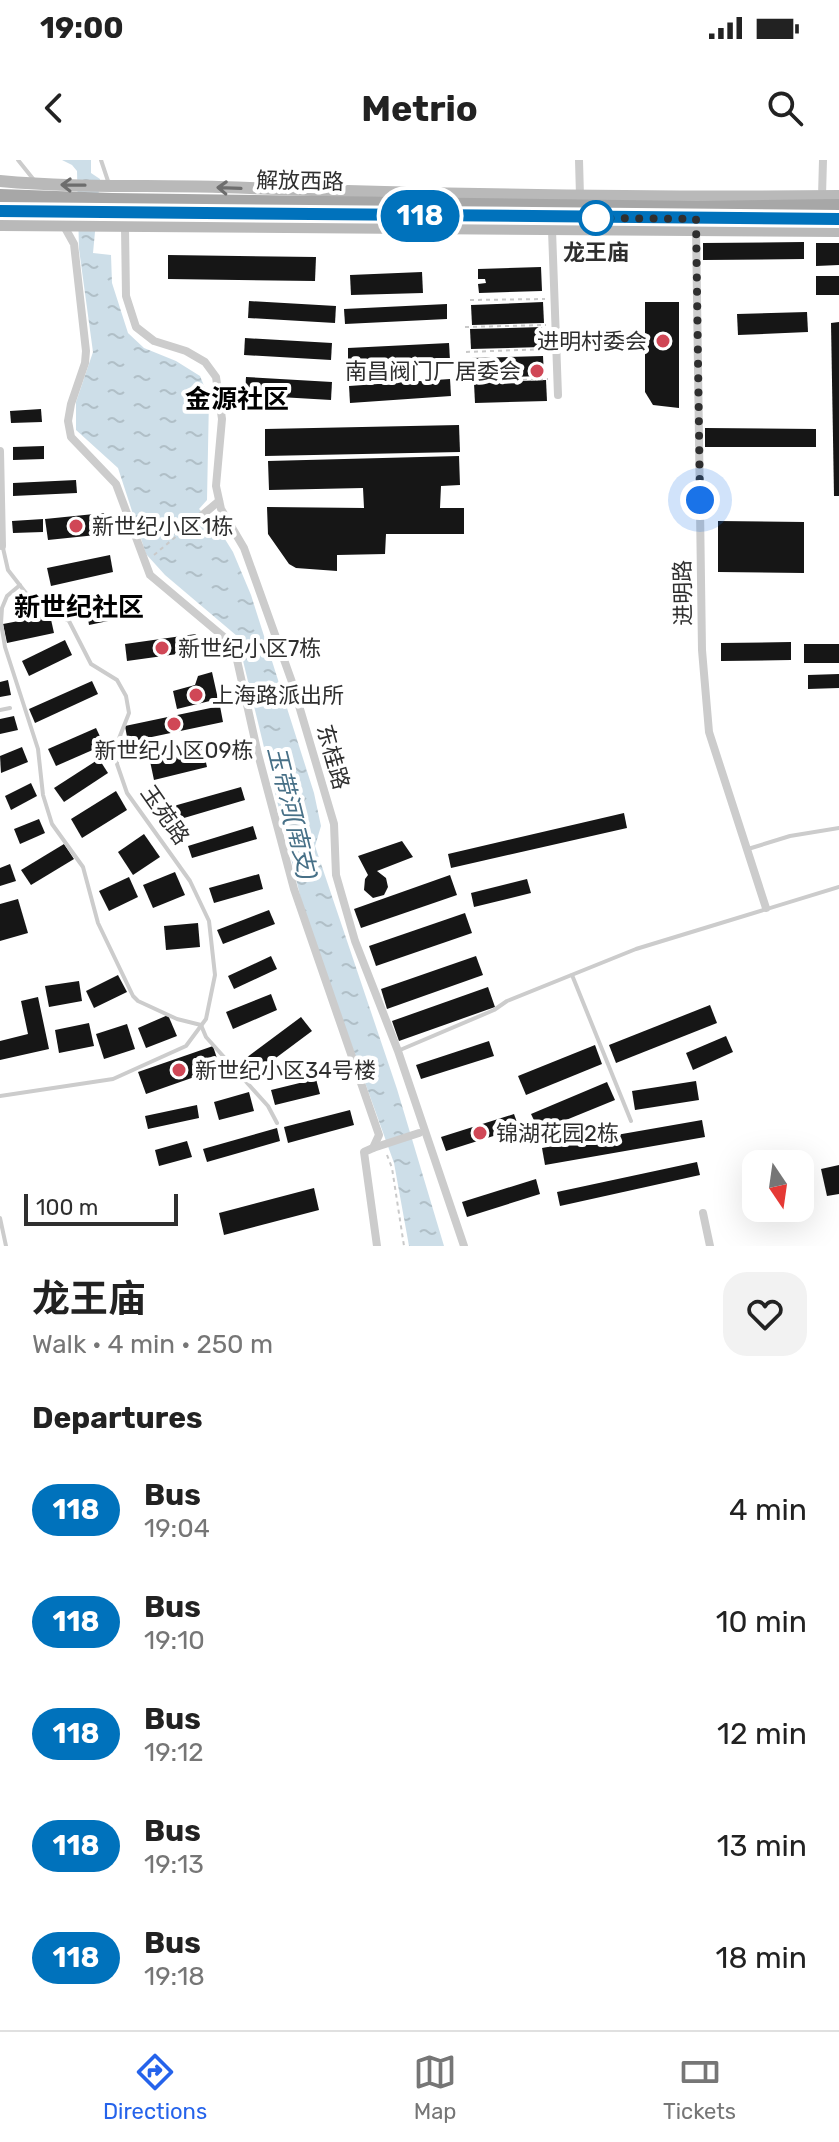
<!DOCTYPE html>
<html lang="en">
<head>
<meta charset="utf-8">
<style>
	body { margin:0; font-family:Rubik,"Noto Sans SC",sans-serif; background:#f2f2f2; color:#222; height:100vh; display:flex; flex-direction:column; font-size:30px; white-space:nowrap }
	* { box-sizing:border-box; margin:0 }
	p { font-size:26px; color:#767676 }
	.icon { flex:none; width:44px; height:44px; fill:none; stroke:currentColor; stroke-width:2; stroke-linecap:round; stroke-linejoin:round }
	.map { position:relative; height:1086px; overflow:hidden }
	.details { display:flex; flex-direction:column; background:#fff; flex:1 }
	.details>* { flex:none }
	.badge { padding:0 16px; border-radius:26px; font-size:28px; line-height:52px }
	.needle { width:52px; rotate:167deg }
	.fabs { position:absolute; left:742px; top:990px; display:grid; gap:16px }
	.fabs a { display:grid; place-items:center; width:72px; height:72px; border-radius:16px; background:#fff; box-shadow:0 8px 32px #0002; font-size:40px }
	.scale { position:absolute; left:24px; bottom:20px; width:154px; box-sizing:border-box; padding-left:8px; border:4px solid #2f2f2f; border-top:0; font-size:22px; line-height:28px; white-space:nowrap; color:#2f2f2f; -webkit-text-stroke:6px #fff; paint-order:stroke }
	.you { position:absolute; width:40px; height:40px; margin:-20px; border:6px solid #fff; border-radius:50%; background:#1a73e8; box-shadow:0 0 0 12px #1a73e833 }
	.map>.badge { position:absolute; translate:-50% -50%; box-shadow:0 0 0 4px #fff }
	h2 { padding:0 32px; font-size:30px; line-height:72px }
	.round { display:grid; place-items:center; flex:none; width:84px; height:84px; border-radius:24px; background:#f2f2f2 }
	.summary { display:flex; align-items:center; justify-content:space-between; height:136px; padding:0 32px }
	h1 { font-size:38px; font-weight:700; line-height:60px }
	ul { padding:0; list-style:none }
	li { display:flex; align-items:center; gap:24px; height:112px; padding:0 32px }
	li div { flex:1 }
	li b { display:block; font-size:30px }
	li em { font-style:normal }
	li .badge { min-width:88px; font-weight:700; text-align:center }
	.status { display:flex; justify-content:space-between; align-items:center; height:56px; padding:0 40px; background:#fff; direction:ltr }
	.status svg { height:22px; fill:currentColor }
	header { display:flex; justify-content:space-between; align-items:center; height:104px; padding:0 32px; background:#fff; font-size:36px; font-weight:700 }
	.tab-bar { display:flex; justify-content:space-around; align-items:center; height:112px; border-top:2px solid #e0e0e0; background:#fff; font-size:22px; color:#767676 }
	.tab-bar a { display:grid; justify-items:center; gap:4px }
	.tab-bar .selected { color:#2563eb }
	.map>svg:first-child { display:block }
	.water { fill:url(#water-ripples) }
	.building { fill:#161616 }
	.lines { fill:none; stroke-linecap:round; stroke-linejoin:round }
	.path { stroke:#c9c9c9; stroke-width:2; stroke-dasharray:4 4; stroke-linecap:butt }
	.service { stroke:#ccc; stroke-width:4 }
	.minor { stroke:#ccc; stroke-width:8 }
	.secondary { stroke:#b9b9b9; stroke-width:12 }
	.primary { stroke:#a7a7a7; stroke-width:14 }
	.minor-bridge { stroke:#ccc; stroke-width:8 }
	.oneway { stroke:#6d6d6d }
	.line-casing { stroke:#fff; stroke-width:18 }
	.line { stroke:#0072bc; stroke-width:12 }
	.walk { stroke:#2f2f2f; stroke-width:8; stroke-dasharray:0 14.4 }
	.stop-dot { fill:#fff; stroke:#0072bc; stroke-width:4 }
	.poi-dot { fill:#d04756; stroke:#fff; stroke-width:3 }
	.labels { text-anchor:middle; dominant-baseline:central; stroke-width:8; stroke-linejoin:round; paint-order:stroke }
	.street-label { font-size:22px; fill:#2f2f2f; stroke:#fff }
	.stop-label { font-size:22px; font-weight:bold; fill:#2f2f2f; stroke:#fff }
	.poi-label { font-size:22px; fill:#2f2f2f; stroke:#fff; text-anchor:start }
	.water-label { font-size:24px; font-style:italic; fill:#477087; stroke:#fff }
	.quarter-label { font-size:26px; font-weight:bold; fill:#000; stroke:#fff }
</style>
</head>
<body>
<div class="status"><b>19:00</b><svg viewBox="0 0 49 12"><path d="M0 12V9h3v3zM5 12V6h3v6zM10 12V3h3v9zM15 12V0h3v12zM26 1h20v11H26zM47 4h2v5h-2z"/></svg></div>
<header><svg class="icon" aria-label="back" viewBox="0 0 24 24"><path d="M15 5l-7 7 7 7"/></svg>Metrio<svg class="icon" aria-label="search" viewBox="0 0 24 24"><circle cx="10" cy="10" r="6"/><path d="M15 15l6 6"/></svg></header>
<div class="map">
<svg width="839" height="1086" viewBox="0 0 839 1086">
	<defs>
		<pattern id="water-ripples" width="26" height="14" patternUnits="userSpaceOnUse" patternTransform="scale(2)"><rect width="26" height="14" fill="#cddee8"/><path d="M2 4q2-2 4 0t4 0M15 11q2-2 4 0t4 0" fill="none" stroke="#b0bfc7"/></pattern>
	</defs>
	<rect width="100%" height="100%" fill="#fff"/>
	<polygon class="water" points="62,0 91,0 91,13 100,19 93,93 111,95 112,123 128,173 144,188 176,201 200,216 209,238 207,340 199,349 218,368 233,392 251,435 314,633 321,666 315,686 397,929 444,1086 409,1086 394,1003 305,756 237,476 165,415 146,394 118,308 76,270 76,242 93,192 79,89 77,11 72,5"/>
	<g class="building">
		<polygon points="804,82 804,99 703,100 703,83"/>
		<polygon points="816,83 839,83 839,105 816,106"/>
		<polygon points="168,95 316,97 315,121 168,119"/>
		<polygon points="541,107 542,131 479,133 478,124 486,123 485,119 478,119 478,109"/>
		<polygon points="422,112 423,133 351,135 350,115"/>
		<rect x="816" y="116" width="23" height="19"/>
		<polygon points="249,141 336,146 335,163 248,158"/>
		<polygon points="543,142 544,163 472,165 471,145"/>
		<polygon points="645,142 679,142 679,248 653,245 645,232"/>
		<polygon points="447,144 447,159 345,164 344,149"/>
		<polygon points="807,152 808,172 738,175 737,154"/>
		<polygon points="839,162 839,336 834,336 831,163"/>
		<polygon points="542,167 543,187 471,189 470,169"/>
		<polygon points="245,178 332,183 331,200 244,195"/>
		<polygon points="449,183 450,200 348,205 348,188"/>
		<polygon points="543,196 544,216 472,218 471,198"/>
		<polygon points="246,217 332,222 331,240 245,235"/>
		<polygon points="450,219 451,236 350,243 349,226"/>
		<polygon points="546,220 547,241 475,243 474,223"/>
		<polygon points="41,249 42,262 11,263 10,251"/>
		<polygon points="459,265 460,292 265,296 265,269"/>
		<polygon points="705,268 816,269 816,287 705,287"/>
		<polygon points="44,286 44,299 13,300 13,287"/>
		<polygon points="459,296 460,325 441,326 440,348 464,348 464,374 386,374 385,394 337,395 337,411 296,408 289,404 268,374 267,347 364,348 363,328 269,330 268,301"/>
		<polygon points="76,320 77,333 13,336 13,323"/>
		<polygon points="104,353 106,374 48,380 45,359"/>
		<polygon points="43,359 43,372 13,373 12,361"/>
		<polygon points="718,361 804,362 804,413 718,412"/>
		<polygon points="110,395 113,412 51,426 47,408"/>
		<polygon points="133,437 137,455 89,465 86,447"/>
		<polygon points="50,455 54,473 7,483 3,464"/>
		<polygon points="196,474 199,491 127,501 125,484"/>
		<polygon points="65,480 72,495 29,516 22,501"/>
		<polygon points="791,482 791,500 721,501 721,483"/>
		<rect x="804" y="484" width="35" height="19"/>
		<polygon points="212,512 218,539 177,549 173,531 195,525 198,516"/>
		<polygon points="839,514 839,528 808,529 808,515"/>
		<polygon points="8,520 11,535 0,537 0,522"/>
		<polygon points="92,521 98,534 35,563 29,549"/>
		<polygon points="220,546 223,562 128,582 125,566"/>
		<polygon points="14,556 18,570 0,574 0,559"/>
		<polygon points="96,568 104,585 56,606 48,589"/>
		<polygon points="22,587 28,602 1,613 0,596"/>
		<polygon points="203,589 207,607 154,620 150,601"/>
		<polygon points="99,599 108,613 64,642 54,628"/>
		<polygon points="31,623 37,636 11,650 5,636"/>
		<polygon points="241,627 245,640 167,663 163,649"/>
		<polygon points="116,631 127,650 82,678 71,659"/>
		<polygon points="624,653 627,668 451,708 448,694"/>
		<polygon points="39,659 45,673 20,684 14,669"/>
		<polygon points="253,666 257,679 192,698 188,686"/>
		<polygon points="144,674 160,697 133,715 118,692"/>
		<polygon points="402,681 413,697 377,711 386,718 388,727 384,735 373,738 364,730 365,719 368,715 358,696"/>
		<polygon points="64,684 74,699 31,725 21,710"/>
		<polygon points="10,704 16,721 0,726 0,708"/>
		<polygon points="175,712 185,735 153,748 143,725"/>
		<polygon points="259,714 263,729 214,743 209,728"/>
		<polygon points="450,715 457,735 361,768 354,749"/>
		<polygon points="129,717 138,737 109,751 99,731"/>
		<polygon points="527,719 531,733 474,747 471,733"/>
		<polygon points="18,739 28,773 0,781 0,744"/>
		<polygon points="269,750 275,764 223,784 217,770"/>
		<polygon points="465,753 472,773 376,806 369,786"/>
		<polygon points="198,763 200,787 166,790 164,766"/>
		<polygon points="271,796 277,809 234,829 228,816"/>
		<polygon points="476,796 483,815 387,849 381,829"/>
		<polygon points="118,815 127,832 94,848 86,831"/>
		<polygon points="79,821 82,841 49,847 45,826"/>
		<polygon points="488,827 495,847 399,881 392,861"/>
		<polygon points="271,834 277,850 233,869 226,852"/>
		<polygon points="38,837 49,889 0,900 0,881 28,874 21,841"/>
		<polygon points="710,845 717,863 616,903 609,885"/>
		<polygon points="168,855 177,876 146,888 138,868"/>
		<polygon points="301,857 312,871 257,912 246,898"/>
		<polygon points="89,863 94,886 59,893 55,870"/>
		<polygon points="127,864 135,889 104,899 96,874"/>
		<polygon points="726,876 733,892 693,910 686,893"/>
		<polygon points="489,881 494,896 421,919 416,905"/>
		<polygon points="595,885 602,904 526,935 518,916"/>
		<polygon points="213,886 220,908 146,934 138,912"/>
		<polygon points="316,919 320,934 275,945 271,930"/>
		<polygon points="696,921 699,940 635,950 632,931"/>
		<polygon points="607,922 615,940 539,971 531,954"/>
		<polygon points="249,932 254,951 219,960 214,942"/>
		<polygon points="197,945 199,958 148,969 145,956"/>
		<polygon points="350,950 354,965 288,983 284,967"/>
		<polygon points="514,954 519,968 446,991 441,977"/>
		<polygon points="702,960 705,977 545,1005 542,988"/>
		<polygon points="277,968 280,981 207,1002 203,989"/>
		<polygon points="187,981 192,997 159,1006 155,990"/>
		<polygon points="697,1002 700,1015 560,1046 557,1032"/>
		<polygon points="839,1005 839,1034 827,1036 821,1009"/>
		<polygon points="536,1019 540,1034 467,1057 462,1042"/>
		<polygon points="314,1028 319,1050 224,1075 219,1053"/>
	</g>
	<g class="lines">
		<g class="path">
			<polyline points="470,140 545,139"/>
			<polyline points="465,167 546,165"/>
			<polyline points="466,192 547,189"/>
			<polyline points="467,222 548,219"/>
			<polyline points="154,395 192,363"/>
			<polyline points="387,995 392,1008 404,1086"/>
		</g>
		<g class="service">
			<polyline points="18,0 34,20"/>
			<polyline points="101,0 109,24"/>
			<polyline points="20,425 7,436 2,448 1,463 5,487 38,589 43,635 52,664 83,707 98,763 133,836 138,841 177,859 201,865 206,877 268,946 277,963"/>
			<polyline points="0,550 10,548"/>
			<polyline points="748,689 790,676 839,668"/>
			<polyline points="572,815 631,961"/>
			<polyline points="400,890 494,850 507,841 636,789 839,727"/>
			<polyline points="0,936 113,919 186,886 206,859 215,815 209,761 190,721 127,633 117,604 118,581 129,553 126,536 117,520 91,504 69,461 29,437 8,410 3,388"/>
			<polyline points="0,1058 6,1086"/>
		</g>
		<g class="minor">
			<polyline points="579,0 580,36"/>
			<polyline points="822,36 823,0"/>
			<polyline points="64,66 74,84 86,191 85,203 71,244 68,261 71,277 116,324 150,415 231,483 235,491 258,594 294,729 379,975 373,988 364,992 377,1086"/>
			<polyline points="125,67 126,136 136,167 154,181 186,191 205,202 216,217 222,259 216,326 221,349 244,388 292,522 334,664 336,715 355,781 398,891 464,1086"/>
			<polyline points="696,67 702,490 709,572 766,748"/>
			<polyline points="552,70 558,235"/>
			<polyline points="0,291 2,386"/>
			<polyline points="200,357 219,341"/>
			<polyline points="703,1053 710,1086"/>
		</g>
		<g class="secondary">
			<path d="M0,21c73,7 146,4 219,6 207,7 413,11 620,9"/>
			<polyline points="0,65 839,71"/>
		</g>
		<g class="primary">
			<polyline points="0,36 112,40 697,48 839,46"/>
			<polyline points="0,51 839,59"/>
		</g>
		<polyline class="minor-bridge" points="373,988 419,973"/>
	</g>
	<defs><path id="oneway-shaft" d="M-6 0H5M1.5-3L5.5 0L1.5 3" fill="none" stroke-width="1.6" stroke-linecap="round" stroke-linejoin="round" transform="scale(2)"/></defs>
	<g class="oneway">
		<use href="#oneway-shaft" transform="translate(73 25) rotate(-179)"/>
		<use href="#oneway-shaft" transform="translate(229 28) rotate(-178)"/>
	</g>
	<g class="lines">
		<g class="line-casing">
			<polyline id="line" points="0,51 839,59"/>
		</g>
		<use href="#line" class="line"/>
		<polyline class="walk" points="596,58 696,59 700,340"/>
	</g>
	<circle class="stop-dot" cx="596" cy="58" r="16"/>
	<g class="poi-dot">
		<circle cx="663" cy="181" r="8"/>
		<circle cx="537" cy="211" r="8"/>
		<circle cx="76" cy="366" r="8"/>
		<circle cx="162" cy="488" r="8"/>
		<circle cx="196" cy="535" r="8"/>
		<circle cx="174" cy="564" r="8"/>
		<circle cx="179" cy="910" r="8"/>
		<circle cx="480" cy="973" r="8"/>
	</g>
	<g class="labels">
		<g class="street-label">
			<text transform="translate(300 21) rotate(1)">解放西路</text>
			<text transform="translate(683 433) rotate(-91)">进明路</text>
			<text transform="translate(333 597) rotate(74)">东桂路</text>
			<text transform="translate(165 655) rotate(55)">玉苑路</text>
		</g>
		<g class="stop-label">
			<text x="596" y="92">龙王庙</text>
		</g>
		<g class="poi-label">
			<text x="647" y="181" text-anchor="end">进明村委会</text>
			<text x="521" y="211" text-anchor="end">南昌阀门厂居委会</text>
			<text x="92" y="366">新世纪小区1栋</text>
			<text x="178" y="488">新世纪小区7栋</text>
			<text x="212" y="535">上海路派出所</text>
			<text x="174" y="590" text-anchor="middle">新世纪小区09栋</text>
			<text x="195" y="910">新世纪小区34号楼</text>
			<text x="496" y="973">锦湖花园2栋</text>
		</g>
		<g class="water-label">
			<text transform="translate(292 653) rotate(76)">玉带河(南支)</text>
		</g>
		<g class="quarter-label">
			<text x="237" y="239">金源社区</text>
			<text x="79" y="447">新世纪社区</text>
		</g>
	</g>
</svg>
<div class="fabs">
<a><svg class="needle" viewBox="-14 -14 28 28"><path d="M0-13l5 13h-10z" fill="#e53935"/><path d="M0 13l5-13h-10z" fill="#767676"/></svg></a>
</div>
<div class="scale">100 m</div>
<div class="you" style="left:700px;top:340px"></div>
<b class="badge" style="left:420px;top:56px;background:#0072bc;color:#fff">118</b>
</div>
<section class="details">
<div class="summary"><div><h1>龙王庙</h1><p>Walk · 4 min · 250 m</p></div><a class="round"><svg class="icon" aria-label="heart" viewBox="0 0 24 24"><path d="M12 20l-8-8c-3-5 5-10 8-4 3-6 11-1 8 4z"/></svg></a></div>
<h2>Departures</h2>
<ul>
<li><span class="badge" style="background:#0072bc;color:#fff">118</span><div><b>Bus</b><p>19:04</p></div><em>4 min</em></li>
<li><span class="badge" style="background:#0072bc;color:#fff">118</span><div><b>Bus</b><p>19:10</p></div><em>10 min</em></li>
<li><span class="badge" style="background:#0072bc;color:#fff">118</span><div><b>Bus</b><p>19:12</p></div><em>12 min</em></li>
<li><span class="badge" style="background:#0072bc;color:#fff">118</span><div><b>Bus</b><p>19:13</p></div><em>13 min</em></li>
<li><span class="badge" style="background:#0072bc;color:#fff">118</span><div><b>Bus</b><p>19:18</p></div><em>18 min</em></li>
</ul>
</section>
<nav class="tab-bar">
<a class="selected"><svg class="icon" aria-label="directions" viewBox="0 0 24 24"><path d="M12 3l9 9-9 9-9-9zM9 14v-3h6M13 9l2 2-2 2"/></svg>Directions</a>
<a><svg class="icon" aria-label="map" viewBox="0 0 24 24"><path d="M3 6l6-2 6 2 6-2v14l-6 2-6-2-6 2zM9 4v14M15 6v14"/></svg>Map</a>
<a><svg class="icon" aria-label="tickets" viewBox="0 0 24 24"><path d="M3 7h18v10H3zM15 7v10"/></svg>Tickets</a>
</nav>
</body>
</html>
